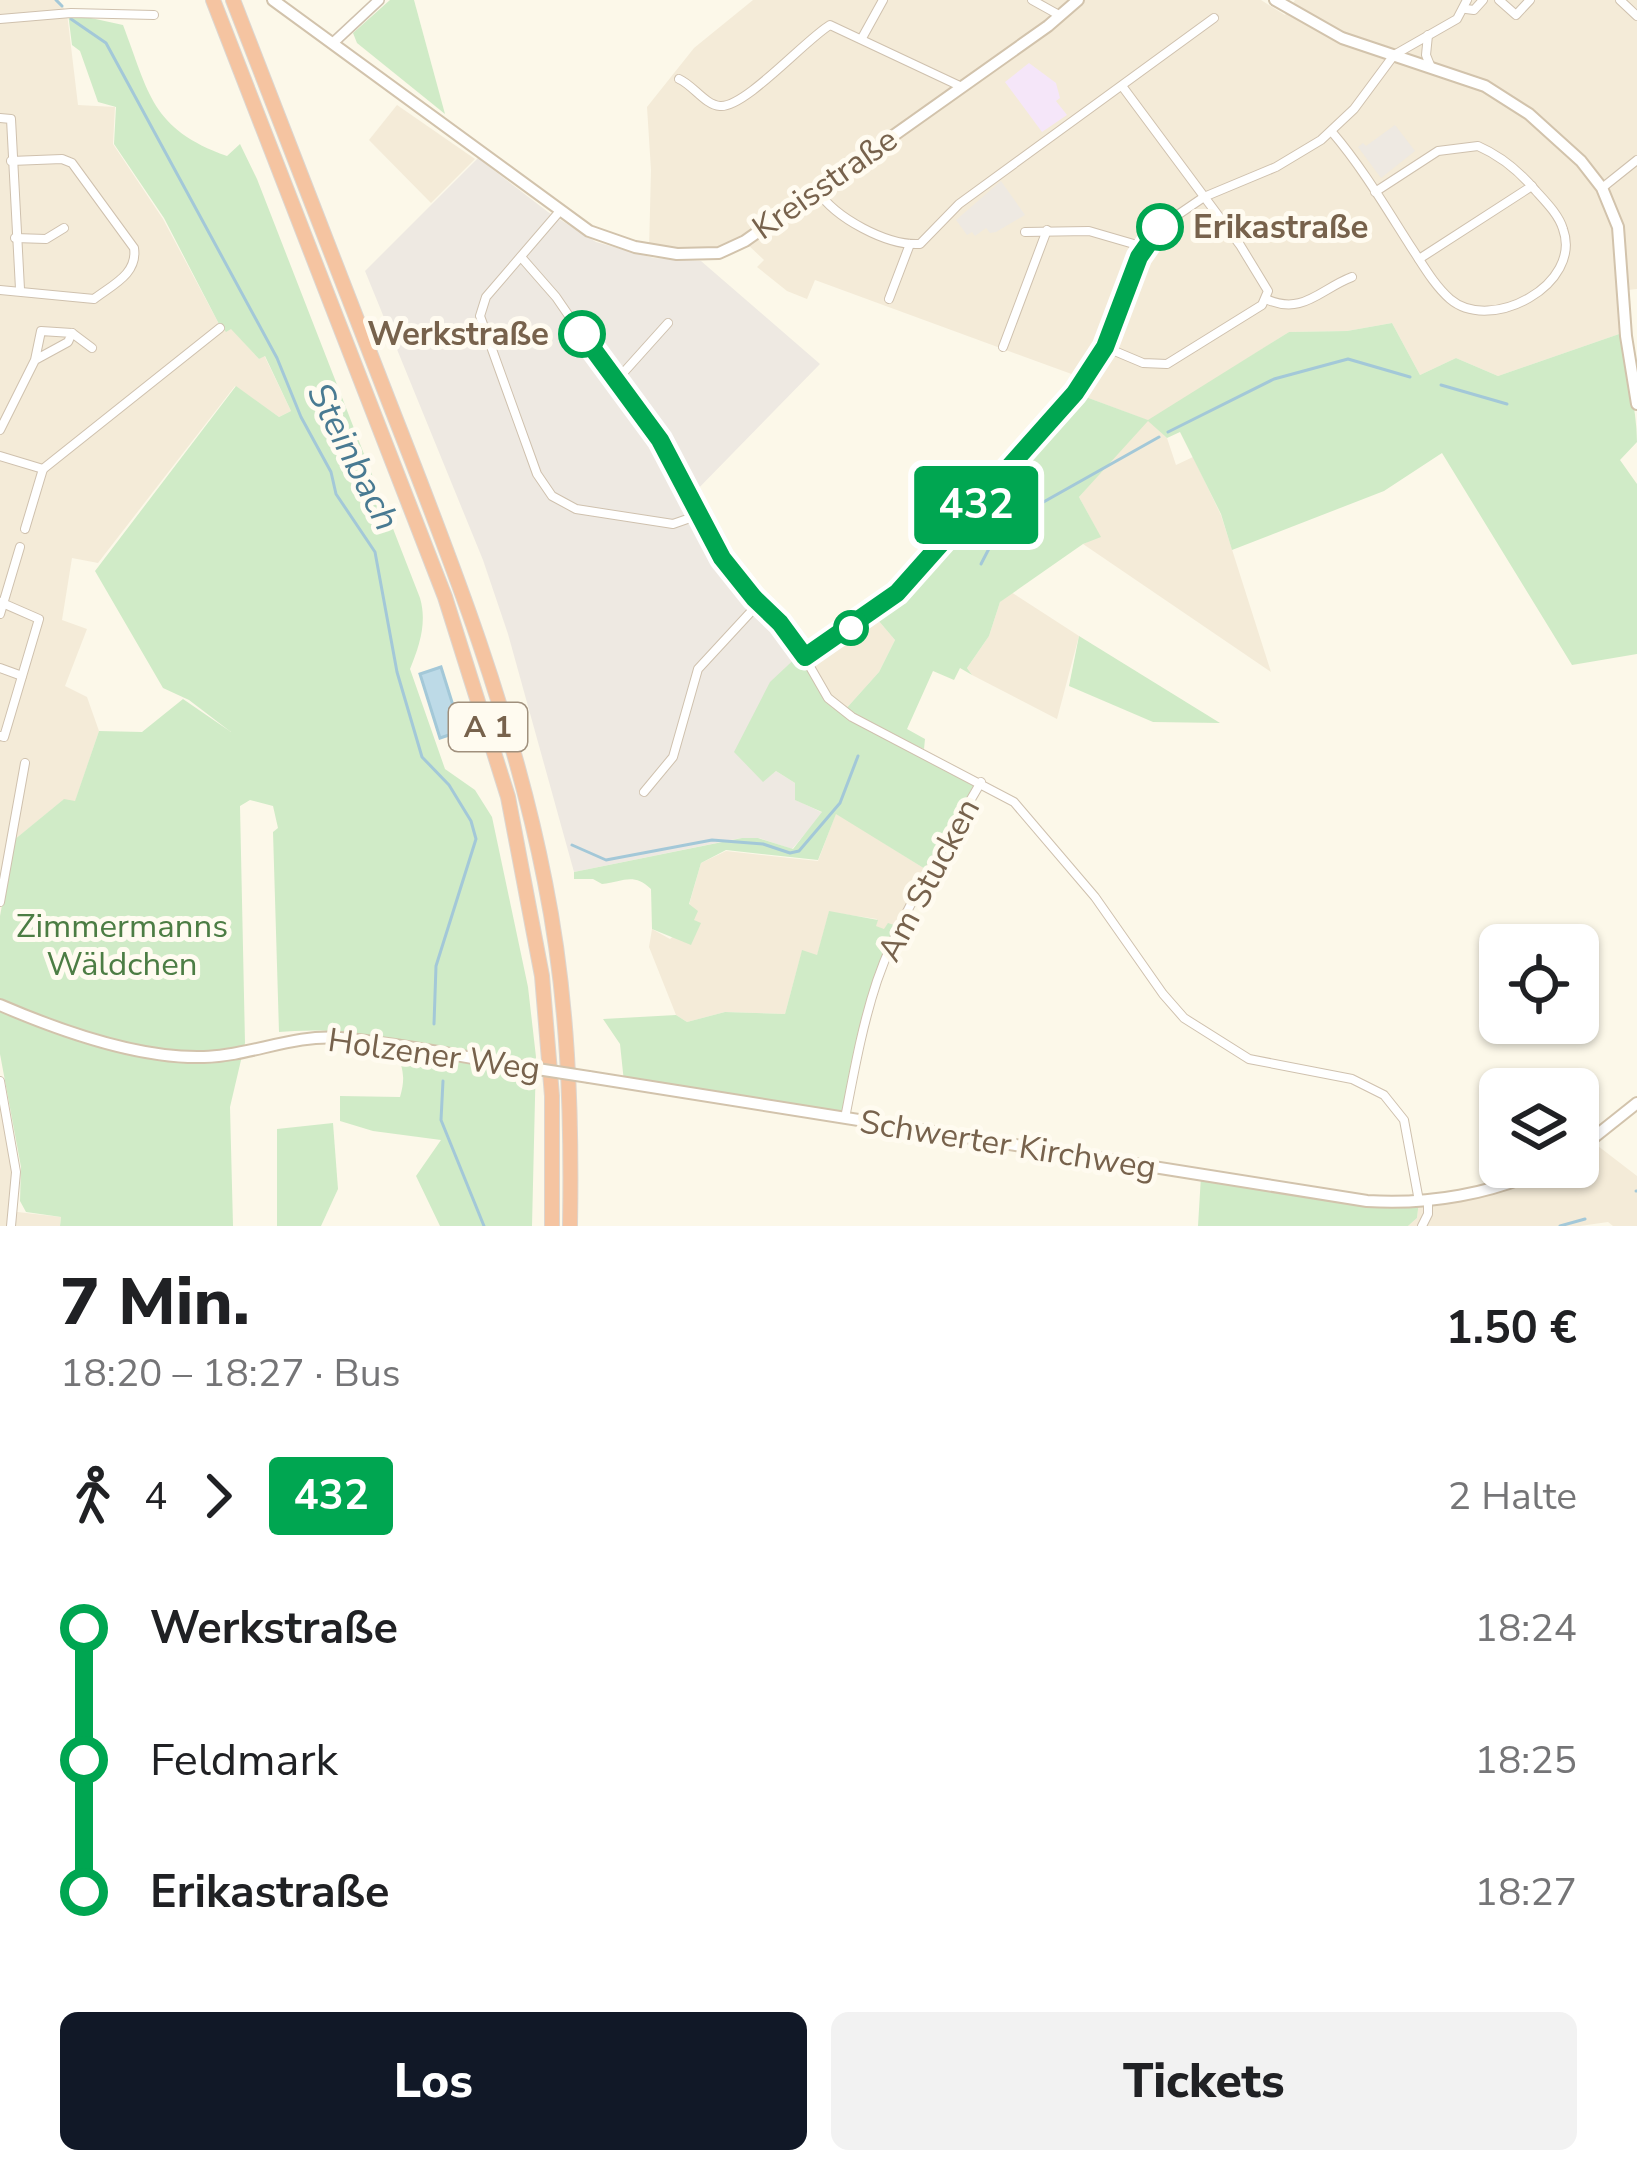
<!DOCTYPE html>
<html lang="de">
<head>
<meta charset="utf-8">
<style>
	body { margin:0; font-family:"Nunito Sans",sans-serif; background:#f2f2f2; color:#202124; height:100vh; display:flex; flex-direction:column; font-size:45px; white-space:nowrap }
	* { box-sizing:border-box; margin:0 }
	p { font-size:39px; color:#757577 }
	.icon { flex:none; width:66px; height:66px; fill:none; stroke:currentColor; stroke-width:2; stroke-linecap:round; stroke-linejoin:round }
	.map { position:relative; height:1226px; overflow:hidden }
	.panel { display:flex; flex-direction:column; background:#fff; flex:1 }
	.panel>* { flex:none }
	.badge { padding:0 24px; border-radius:9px; font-size:42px; line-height:78px }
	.tools { position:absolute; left:1479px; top:924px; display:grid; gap:24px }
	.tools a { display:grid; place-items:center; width:120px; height:120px; border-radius:18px; background:#fff; box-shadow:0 3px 9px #0004; font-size:60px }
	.map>.badge { position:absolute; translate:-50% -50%; box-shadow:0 0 0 6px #fff }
	.legs { display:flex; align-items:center; gap:18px; height:132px; padding:0 60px; font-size:39px }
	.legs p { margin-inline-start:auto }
	.head { display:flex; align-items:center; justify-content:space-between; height:204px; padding:0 60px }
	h1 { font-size:66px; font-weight:800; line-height:90px }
	.button { display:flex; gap:24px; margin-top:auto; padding:24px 60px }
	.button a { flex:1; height:138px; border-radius:18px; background:#111827; color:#fff; font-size:48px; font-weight:800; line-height:138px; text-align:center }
	.button a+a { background:#f2f2f2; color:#202124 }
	ul { padding:0 60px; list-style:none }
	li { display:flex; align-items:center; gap:42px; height:132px; font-size:45px }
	li i { display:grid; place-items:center; width:18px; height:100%; margin:0 15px; background:currentColor }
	li i::after { content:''; width:30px; height:30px; margin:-15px; border:9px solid; border-radius:50%; background:#fff }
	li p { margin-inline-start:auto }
	li:first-child i { background:linear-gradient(#0000 50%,currentColor 0) }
	li:last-child i { background:linear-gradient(currentColor 50%,#0000 0) }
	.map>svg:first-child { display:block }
	.residential { fill:#f4ebd8 }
	.industrial { fill:#eee9e2 }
	.education { fill:#f5e6f9 }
	.green { fill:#d0ebc7 }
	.water { fill:#bddae7; stroke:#a3c8d8; stroke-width:3 }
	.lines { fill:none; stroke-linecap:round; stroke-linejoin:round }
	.stream { stroke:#a3c8d8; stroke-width:3 }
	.minor-casing { stroke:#cfc1ae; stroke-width:10 }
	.tertiary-casing { stroke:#cfc1ae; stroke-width:12 }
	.secondary-casing { stroke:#d2c3ac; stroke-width:14 }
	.motorway-casing { stroke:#dcd6d0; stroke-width:16 }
	.minor { stroke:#fff; stroke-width:8 }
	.tertiary { stroke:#fff; stroke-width:9 }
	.secondary { stroke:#fff; stroke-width:10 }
	.motorway { stroke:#f5c4a1; stroke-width:14 }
	.secondary-bridge-casing { stroke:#d2c3ac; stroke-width:14; stroke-linecap:butt }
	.secondary-bridge { stroke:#fff; stroke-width:10 }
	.line-1-casing { stroke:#fff; stroke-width:27 }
	.line-1 { stroke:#00a651; stroke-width:18 }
	.stop-1-dot { fill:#fff; stroke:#00a651; stroke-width:6 }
	.labels { text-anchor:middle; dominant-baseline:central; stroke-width:10; stroke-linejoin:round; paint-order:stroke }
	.shield { fill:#fffbf0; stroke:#a0907d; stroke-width:3 }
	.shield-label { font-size:30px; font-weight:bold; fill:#77624c }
	.street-label { font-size:33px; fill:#77624c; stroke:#fffbf0 }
	.stop-label { font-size:33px; font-weight:bold; fill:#77624c; stroke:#fffbf0; text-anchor:start }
	.park-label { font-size:33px; fill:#4c7d44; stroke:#fffbf0 }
	.water-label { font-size:36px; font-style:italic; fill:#497a92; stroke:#fffbf0 }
</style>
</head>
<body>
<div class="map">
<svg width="1637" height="1226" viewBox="0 0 1637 1226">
	<rect width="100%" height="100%" fill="#fcf8e9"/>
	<g class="residential">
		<polygon points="0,0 59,0 67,13 78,105 115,107 113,144 163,219 219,324 231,328 259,359 264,355 291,411 279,417 235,386 98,563 72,558 62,620 87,629 65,686 87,697 99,731 75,802 63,800 7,846 0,888"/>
		<polygon points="753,0 1261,0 1285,15 1295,0 1637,0 1637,289 1619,291 1622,333 1498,376 1456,358 1420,375 1392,323 1347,331 1289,332 1149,421 1167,438 1176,465 1193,457 1221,515 1271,672 1083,544 1100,536 1079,497 1147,420 1075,393 1077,376 815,280 807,299 787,291 757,267 764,260 745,242 728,251 649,250 651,170 647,107 694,48"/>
		<polygon points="397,105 475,159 431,203 369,140"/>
		<polygon points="1011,592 1079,636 1057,719 972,675 967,668 989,636 1000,602"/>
		<polygon points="872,613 895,640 879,672 844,711 828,698 805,657"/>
		<polygon points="836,813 930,872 900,927 885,930 875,926 877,919 829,912 817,956 802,951 785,1014 725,1012 687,1022 676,1015 649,947 652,929 670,939 694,920 689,905 701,863 726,851 818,861"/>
		<polygon points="0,1097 12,1171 9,1211 61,1217 60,1226 0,1226"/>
		<polygon points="1598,1146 1637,1176 1637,1226 1613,1226 1608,1222 1580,1226 1408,1226 1417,1218 1419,1201 1443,1198 1538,1172 1578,1167 1578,1160"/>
	</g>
	<g class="industrial">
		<polygon points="1395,125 1415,151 1381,178 1358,147 1363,143 1366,146"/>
		<polygon points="478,158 548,212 596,242 654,258 701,261 820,364 689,498 722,558 802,652 763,781 776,771 795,783 796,800 823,813 792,849 759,838 741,838 574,872 508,634 483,560 365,271"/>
		<polygon points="1001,181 1025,215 996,232 990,233 986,228 975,236 972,232 967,235 956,220"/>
	</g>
	<polygon class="education" points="1029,63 1056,83 1060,98 1056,101 1067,115 1042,132 1005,82"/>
	<g class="green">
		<polygon points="390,0 414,0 445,114 357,43 353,33"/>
		<path d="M68,13l55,12c26,68 28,104 104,131l13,-12 17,35 163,419c7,24 0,47 -10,71l35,100 30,21 17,27 36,170 8,70 -4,169h-92l-24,-50 25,-36 -68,-9 -33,-10v-25l60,1c22,-71 -76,-69 -121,-65l-6,-200 5,-4 -5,-22 -23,-6 -10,6 5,237 -15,64 3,119h-173l1,-9 -35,-5 -6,-11 1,-34 -21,-113v-138l14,-76 50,-41 11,2 24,-70 43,1 41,-33 48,33 -42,-32 -26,-12 -68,-117 141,-185 43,31 12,-6 -26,-55 -6,3 -28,-30 -5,3 -7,-8 -55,-106 -50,-74 2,-37 -18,-5 -18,-51 -8,-6z"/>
		<path d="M1392,323l28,52 36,-17 42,18 124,-43c3,37 15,73 15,109l-17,18 17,24v170l-65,11 -130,-212 -58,38 -152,59 -11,-36 -41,-82 -13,6 -19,-17 -69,76 22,40 -18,7 -83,58 -11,34 -22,32 5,7 -12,-7 -6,12 -21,-9 -26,58 18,10 -1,10 -22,-9 79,42 -51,90 -94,-58 -18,46 -92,-10 -25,13 -12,41 9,7 -4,9 7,3 -10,22 -39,-16 -1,-40c-18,-17 -28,-7 -49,-5l-9,-5h-19v-7l168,-34h16l35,11 29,-37 -27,-12v-17l-19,-12 -13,11 -29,-30 36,-70 32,-30 21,39 21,20 35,-39 16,-32 -23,-27 25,-20 178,-200 73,27 141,-88 58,-1z"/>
		<polygon points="1079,636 1220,723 1153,722 1069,686"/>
		<polygon points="829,911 878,920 876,926 884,929 888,923 900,927 878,980 845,1118 624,1082 620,1044 603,1019 676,1015 687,1022 725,1012 785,1014 802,950 817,955"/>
		<polygon points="333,1123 338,1189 321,1226 277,1226 277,1129"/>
		<polygon points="1201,1176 1367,1201 1419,1201 1417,1218 1408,1226 1198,1226"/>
	</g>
	<polygon class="water" points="441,667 461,731 440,738 420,674"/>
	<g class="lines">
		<g class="stream">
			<polyline points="56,0 62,6"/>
			<polyline points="71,19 106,43 277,358 301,417 331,472 336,494 375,552 397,672 422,757 449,785 471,821 476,839 436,966 434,1024"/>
			<polyline points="1441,385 1507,404"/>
			<polyline points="1168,432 1274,379 1348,359 1410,377"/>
			<polyline points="1031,509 1159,437"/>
			<polyline points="981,564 996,535 1015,518"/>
			<polyline points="572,845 606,860 712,840 763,844 790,853 799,851 840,803 858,756"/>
			<polyline points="443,1081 441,1120 484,1226"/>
			<polyline points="1636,1191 1637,1191"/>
			<polyline points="1560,1226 1585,1219"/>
		</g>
		<g class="minor-casing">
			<g id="minor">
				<polyline points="1032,0 1059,15"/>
				<polyline points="1499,0 1516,15 1530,0"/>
				<polyline points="1620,0 1637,16"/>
				<polyline points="1466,9 1474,10 1483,0"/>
				<polyline points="0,19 71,13 154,15"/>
				<polyline points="1428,35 1426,55 1430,65"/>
				<polyline points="862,38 883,0"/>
				<path d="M679,79c14,6 26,26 41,27 25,2 86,-67 110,-81l132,62"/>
				<polyline points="0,118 11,119 20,289"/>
				<path d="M1332,132c30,35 54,76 79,115 12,18 23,38 39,52 41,35 133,-15 113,-70 -4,-14 -17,-27 -27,-38 -16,-19 -35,-35 -58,-45l-40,5 -63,41"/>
				<polyline points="1602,188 1637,160"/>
				<path d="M817,190c18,28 70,56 103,54l39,-40 255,-186"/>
				<polyline points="559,212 486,297 480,316 537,474 552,496 576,509 673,524 696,516"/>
				<polyline points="1025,232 1089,231 1144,247"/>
				<polyline points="15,238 46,239 64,228"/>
				<polyline points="521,257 556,297 606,370 651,426 722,558 794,639 828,698 852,717 1014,802 1095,897 1163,994 1184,1018 1249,1059 1352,1079 1384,1095 1404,1120 1419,1201"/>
				<polyline points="1419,259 1532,186"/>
				<path d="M0,290l94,9c18,-14 44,-25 40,-51l-62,-85 -10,-4 -51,2"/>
				<polyline points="889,299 910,244"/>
				<path d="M1266,299c37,17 54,-10 86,-22"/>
				<polyline points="72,333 92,348"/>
				<polyline points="1003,347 1047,230"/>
				<polyline points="1105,347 1143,363 1167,364 1262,305 1268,291 1240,245 1122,86"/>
				<polyline points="615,382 668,323"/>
				<polyline points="0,430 35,360 41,331 72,333 68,342 35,360"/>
				<polyline points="0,456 43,469"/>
				<polyline points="43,469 220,328"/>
				<polyline points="25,529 43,469"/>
				<polyline points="0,602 39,619 4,737 0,736"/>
				<polyline points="0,614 20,547"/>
				<polyline points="805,657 897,593 1075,393 1105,347 1139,257 1160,227 1204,197 1276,167 1321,140 1354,109 1394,55 1457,19 1467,0"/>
				<polyline points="0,668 22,676"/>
				<polyline points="644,792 673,757 698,669 759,603"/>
				<polyline points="0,902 25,763"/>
				<polyline points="0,1081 16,1172 11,1226"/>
				<path d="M845,1118c9,-46 17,-92 32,-137 24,-70 67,-134 104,-199"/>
				<polyline points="1422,1226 1428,1214 1428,1200"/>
			</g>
		</g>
		<g class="tertiary-casing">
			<polyline id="tertiary" points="334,42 379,0"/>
		</g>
		<g class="secondary-casing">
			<g id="secondary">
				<polyline points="273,0 589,231 635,247 677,254 719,253 745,241 1048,26 1078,0"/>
				<polyline points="1275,0 1342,38 1485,86 1529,114 1581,161 1602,188 1618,227 1626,336 1637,404"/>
				<path d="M0,1005c58,25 140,54 204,52 46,-1 89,-23 136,-19 64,6 128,20 191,30"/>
				<path d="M589,1077l778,124c61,4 126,-7 181,-34"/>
				<polyline points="1578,1150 1637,1103"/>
			</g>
		</g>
		<g class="motorway-casing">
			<g id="motorway">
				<polyline points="213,0 445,597 508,797 542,976 552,1096 552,1226"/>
				<path d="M233,0c53,136 105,271 158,407 61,155 122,311 154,475 23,114 27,228 25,344"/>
			</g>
		</g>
		<use href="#minor" class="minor"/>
		<use href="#tertiary" class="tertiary"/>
		<use href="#secondary" class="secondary"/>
		<use href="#motorway" class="motorway"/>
		<g class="secondary-bridge-casing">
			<polyline id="secondary-bridge" points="531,1068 589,1077"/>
		</g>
		<use href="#secondary-bridge" class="secondary-bridge"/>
	</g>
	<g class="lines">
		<g class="line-1-casing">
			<polyline id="line-1" points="582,334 660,440 722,558 754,598 780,623 805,657 897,593 1075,393 1105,347 1139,257 1160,227"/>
		</g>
		<use href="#line-1" class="line-1"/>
	</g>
	<g class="stop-1-dot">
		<circle cx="1160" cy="227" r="21"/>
		<circle cx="582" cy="334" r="21"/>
		<circle cx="851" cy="628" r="15"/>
	</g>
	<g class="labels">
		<rect class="shield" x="449" y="703" width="78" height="48" rx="9"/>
		<g class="shield-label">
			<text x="488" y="727">A 1</text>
		</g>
		<g class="street-label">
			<text transform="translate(825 184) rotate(-35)">Kreisstraße</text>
			<text transform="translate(929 880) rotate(-62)">Am Stucken</text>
			<text transform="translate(434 1055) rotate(8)">Holzener Weg</text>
			<text transform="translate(1008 1145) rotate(9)">Schwerter Kirchweg</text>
		</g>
		<g class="stop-label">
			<text x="1193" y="227">Erikastraße</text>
			<text x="549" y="334" text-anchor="end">Werkstraße</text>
		</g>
		<g class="park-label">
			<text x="122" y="926">Zimmermanns<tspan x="122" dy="38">Wäldchen</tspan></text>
		</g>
		<g class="water-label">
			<text transform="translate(353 457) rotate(63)">Steinbach</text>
		</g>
	</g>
</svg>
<div class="tools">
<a><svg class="icon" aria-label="locate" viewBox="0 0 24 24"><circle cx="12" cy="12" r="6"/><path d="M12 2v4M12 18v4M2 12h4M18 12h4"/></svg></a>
<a><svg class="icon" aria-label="layers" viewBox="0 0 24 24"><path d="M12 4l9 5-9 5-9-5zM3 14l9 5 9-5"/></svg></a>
</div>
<b class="badge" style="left:976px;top:505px;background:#00a651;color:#fff">432</b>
</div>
<section class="panel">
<div class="head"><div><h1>7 Min.</h1><p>18:20 – 18:27 · Bus</p></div><b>1.50 €</b></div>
<div class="legs"><svg class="icon" aria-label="walk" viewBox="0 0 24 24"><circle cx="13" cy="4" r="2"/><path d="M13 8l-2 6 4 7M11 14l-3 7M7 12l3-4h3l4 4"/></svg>4<svg class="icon" aria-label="forward" viewBox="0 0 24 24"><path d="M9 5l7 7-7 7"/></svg><b class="badge" style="background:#00a651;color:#fff">432</b><p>2 Halte</p></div>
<ul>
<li><i style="color:#00a651"></i><b>Werkstraße</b><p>18:24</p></li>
<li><i style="color:#00a651"></i><span>Feldmark</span><p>18:25</p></li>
<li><i style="color:#00a651"></i><b>Erikastraße</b><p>18:27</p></li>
</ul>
<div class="button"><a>Los</a><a>Tickets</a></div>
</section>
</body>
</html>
